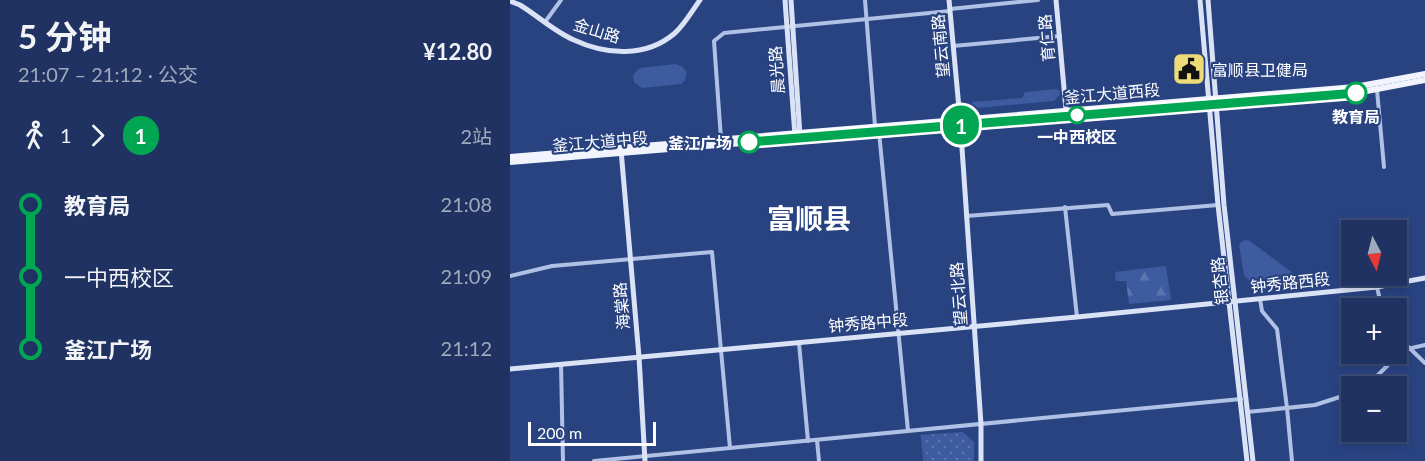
<!DOCTYPE html>
<html lang="zh">
<head>
<meta charset="utf-8">
<style>
	body { margin:0; font-family:Lato,"Noto Sans SC",sans-serif; background:#273a67; color:#f1f3f6; height:100vh; display:flex; flex-direction:column; font-size:22px; white-space:nowrap }
	* { box-sizing:border-box; margin:0 }
	p { font-size:20px; color:#a1aabd }
	.icon { flex:none; width:33px; height:33px; fill:none; stroke:currentColor; stroke-width:2; stroke-linecap:round; stroke-linejoin:round }
	.map { position:relative; flex:1; overflow:hidden }
	.drawer { display:flex; flex-direction:column; background:#1f3261; width:510px }
	.drawer>* { flex:none }
	.badge { padding:0 12px; border-radius:20px; font-size:21px; line-height:39px }
	.needle { width:39px; rotate:173deg }
	.buttons { position:absolute; left:831px; top:220px; display:grid; gap:12px }
	.buttons a { display:grid; place-items:center; width:66px; height:66px; border-radius:0px; background:#1f3261; box-shadow:0 3px 9px #0003,0 0 0 2px #3c4d76; font-size:30px }
	.scale { position:absolute; left:18px; bottom:15px; width:128px; box-sizing:border-box; padding-left:6px; border:3px solid #fff; border-top:0; font-size:16px; line-height:21px; white-space:nowrap; color:#fff; -webkit-text-stroke:4px #294381; paint-order:stroke }
	.map>.badge { position:absolute; translate:-50% -50%; box-shadow:0 0 0 3px #fff }
	.legs { display:flex; align-items:center; gap:9px; height:66px; padding:0 18px; font-size:20px }
	.legs p { margin-inline-start:auto }
	.overview { display:flex; align-items:center; justify-content:space-between; height:102px; padding:0 18px }
	h1 { font-size:33px; font-weight:700; line-height:45px }
	ul { padding:0 18px; list-style:none }
	li { display:flex; align-items:center; gap:21px; height:72px; font-size:22px }
	li i { display:grid; place-items:center; width:9px; height:100%; margin:0 8px; background:currentColor }
	li i::after { content:''; width:15px; height:15px; margin:-8px; border:4px solid; border-radius:50%; background:#1f3261 }
	li p { margin-inline-start:auto }
	li:first-child i { background:linear-gradient(#0000 50%,currentColor 0) }
	li:last-child i { background:linear-gradient(currentColor 50%,#0000 0) }
	main { display:flex; flex:1; min-height:0 }
	.map>svg:first-child { display:block }
	.grass { fill:#3d5b9e }
	.forest { fill:url(#forest-firs) }
	.park { fill:url(#park-dots) }
	.lines { fill:none; stroke-linecap:round; stroke-linejoin:round }
	.street { stroke:#b1c1e6; stroke-width:4 }
	.secondary { stroke:#dae2f6; stroke-width:5 }
	.primary { stroke:#f1f4fd; stroke-width:6 }
	.line-1-casing { stroke:#fff; stroke-width:14 }
	.line-1 { stroke:#00a651; stroke-width:9 }
	.stop-1-dot { fill:#fff; stroke:#00a651; stroke-width:3 }
	.labels { text-anchor:middle; dominant-baseline:central; stroke-width:4.5; stroke-linejoin:round; paint-order:stroke }
	.street-label { font-size:16px; fill:#fff; stroke:#294381 }
	.poi-label { font-size:16px; fill:#fff; stroke:#294381; text-anchor:start }
	.stop-label { font-size:16px; font-weight:bold; fill:#fff; stroke:#294381 }
	.town-label { font-size:28px; font-weight:bold; fill:#fff; stroke:#294381 }
</style>
</head>
<body>
<main>
<section class="drawer">
<div class="overview"><div><h1>5 分钟</h1><p>21:07 – 21:12 · 公交</p></div><b>¥12.80</b></div>
<div class="legs"><svg class="icon" aria-label="walk" viewBox="0 0 24 24"><circle cx="13" cy="4" r="2"/><path d="M13 8l-2 6 4 7M11 14l-3 7M7 12l3-4h3l4 4"/></svg>1<svg class="icon" aria-label="forward" viewBox="0 0 24 24"><path d="M9 5l7 7-7 7"/></svg><b class="badge" style="background:#00a651;color:#fff">1</b><p>2站</p></div>
<ul>
<li><i style="color:#00a651"></i><b>教育局</b><p>21:08</p></li>
<li><i style="color:#00a651"></i><span>一中西校区</span><p>21:09</p></li>
<li><i style="color:#00a651"></i><b>釜江广场</b><p>21:12</p></li>
</ul>
</section>
<div class="map">
<svg width="915" height="461" viewBox="0 0 915 461">
	<defs>
		<pattern id="forest-firs" width="22" height="20" patternUnits="userSpaceOnUse" patternTransform="scale(1.5)"><rect width="22" height="20" fill="#3d5b9e"/><path d="M5 1l3.5 6h-7zM16 11l3.5 6h-7z" fill="#5a74ad"/></pattern>
		<pattern id="park-dots" width="8" height="8" patternUnits="userSpaceOnUse" patternTransform="scale(1.5)"><rect width="8" height="8" fill="#3d5b9e"/><path d="M2 2h.1M6 6h.1" fill="none" stroke="#5a74ad" stroke-width="1.8" stroke-linecap="round"/></pattern>
	</defs>
	<rect width="100%" height="100%" fill="#294381"/>
	<g class="grass">
		<path d="M165,64c12,2 15,13 6,20l-39,4 -8,-6 -1,-7 7,-7z"/>
		<polygon points="545,89 549,90 550,94 544,101 468,108 461,102 512,98 515,92"/>
		<polygon points="734,240 740,241 799,285 752,290 734,276 729,244"/>
	</g>
	<polygon class="forest" points="656,266 661,300 619,304 616,281 606,281 605,272"/>
	<polygon class="park" points="453,432 464,442 464,461 413,461 411,435"/>
	<g class="lines">
		<g class="street">
			<polyline points="355,0 365,126"/>
			<polyline points="440,9 528,0"/>
			<polyline points="35,22 51,0"/>
			<polyline points="443,46 550,36"/>
			<polyline points="867,90 874,167"/>
			<polyline points="369,132 398,431"/>
			<polyline points="211,139 204,41 214,33 440,11"/>
			<polyline points="555,207 567,317"/>
			<polyline points="456,216 598,205 602,214 708,205"/>
			<polyline points="0,276 42,266 202,252 220,448"/>
			<polyline points="867,287 872,309"/>
			<polyline points="750,299 752,311 767,329 777,408 782,461"/>
			<polyline points="886,335 915,363"/>
			<polyline points="289,343 298,441"/>
			<polyline points="51,364 53,461"/>
			<polyline points="853,387 867,376 893,350 915,345"/>
			<polyline points="737,412 805,405 842,393"/>
			<polyline points="307,440 309,461"/>
			<polyline points="84,461 731,399"/>
		</g>
		<g class="secondary">
			<polyline points="275,0 285,136"/>
			<polyline points="281,0 290,136"/>
			<polyline points="439,0 450,119 471,424 471,461"/>
			<polyline points="546,0 556,110"/>
			<polyline points="690,0 708,205 737,461"/>
			<polyline points="698,0 714,205 743,461"/>
			<path d="M0,1l10,4c18,11 35,27 54,35 32,15 72,18 101,-7 10,-9 17,-22 25,-33"/>
			<polyline points="111,150 129,357 135,461"/>
			<polyline points="0,369 567,317 867,287 915,278"/>
		</g>
		<g class="primary">
			<polyline points="0,157 845,87 915,74"/>
			<polyline points="0,162 846,93 915,80"/>
		</g>
	</g>
	<g class="lines">
		<g class="line-1-casing">
			<polyline id="line-1" points="239,142 846,93"/>
		</g>
		<use href="#line-1" class="line-1"/>
	</g>
	<defs>
		<g id="civic-square" transform="scale(1.725)"><rect x="-9" y="-9" width="18" height="18" rx="4" fill="#eddb77" stroke="#294381"/><path d="M-.6-6.5H3V-4.5H.6V-3L4-1V1h2V6H-6V1h2V-1L-.6-3ZM-1.2 2.5V6h2.4V2.5Z" fill="#111"/></g>
	</defs>
	<g fill-rule="evenodd">
		<use href="#civic-square" x="679" y="69"/>
	</g>
	<g class="stop-1-dot">
		<circle cx="846" cy="93" r="10"/>
		<circle cx="567" cy="115" r="8"/>
		<circle cx="239" cy="142" r="10"/>
	</g>
	<g class="labels">
		<g class="street-label">
			<text transform="translate(87 30) rotate(17)">金山路</text>
			<text transform="translate(536 38) rotate(-95)">育仁路</text>
			<text transform="translate(430 46) rotate(-95)">望云南路</text>
			<text transform="translate(266 70) rotate(-94)">晨光路</text>
			<text transform="translate(602 93) rotate(-5)">釜江大道西段</text>
			<text transform="translate(90 141) rotate(-5)">釜江大道中段</text>
			<text transform="translate(709 281) rotate(-96)">银杏路</text>
			<text transform="translate(780 282) rotate(-6)">钟秀路西段</text>
			<text transform="translate(448 294) rotate(-94)">望云北路</text>
			<text transform="translate(111 306) rotate(-95)">海棠路</text>
			<text transform="translate(358 322) rotate(-5)">钟秀路中段</text>
		</g>
		<g class="poi-label">
			<text x="702" y="69">富顺县卫健局</text>
		</g>
		<g class="stop-label">
			<text x="846" y="116">教育局</text>
			<text x="567" y="136">一中西校区</text>
			<text x="222" y="142" text-anchor="end">釜江广场</text>
		</g>
		<g class="town-label">
			<text x="299" y="218">富顺县</text>
		</g>
	</g>
</svg>
<div class="buttons">
<a><svg class="needle" viewBox="-14 -14 28 28"><path d="M0-13l5 13h-10z" fill="#e53935"/><path d="M0 13l5-13h-10z" fill="#a1aabd"/></svg></a>
<a>+</a>
<a>−</a>
</div>
<div class="scale">200 m</div>
<b class="badge" style="left:451px;top:125px;background:#00a651;color:#fff">1</b>
</div>
</main>
</body>
</html>
